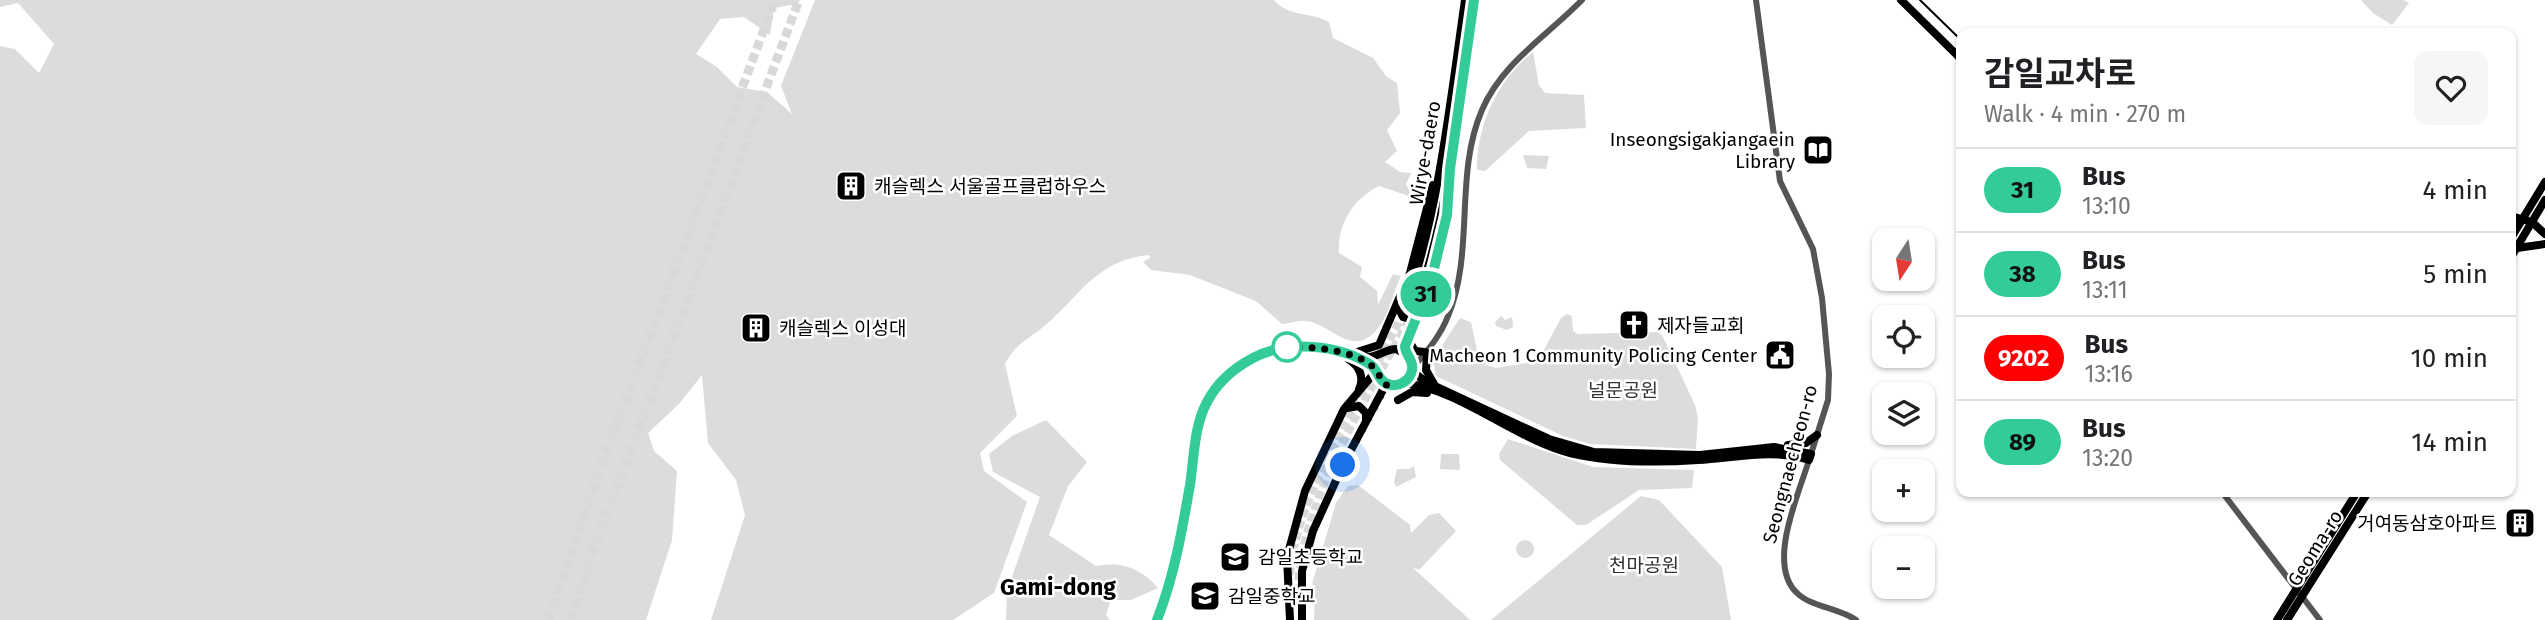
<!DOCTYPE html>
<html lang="en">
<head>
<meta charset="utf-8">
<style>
	body { margin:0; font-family:"Fira Sans","Noto Sans KR",sans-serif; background:#f6f6f6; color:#202124; height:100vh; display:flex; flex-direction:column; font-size:26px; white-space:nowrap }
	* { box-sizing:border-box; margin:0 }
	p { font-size:23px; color:#757577 }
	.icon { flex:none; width:38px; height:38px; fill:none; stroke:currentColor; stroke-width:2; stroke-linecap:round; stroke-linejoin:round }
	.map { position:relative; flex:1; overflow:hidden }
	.sheet { position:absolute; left:1956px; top:28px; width:560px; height:469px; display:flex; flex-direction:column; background:#fff; border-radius:14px; box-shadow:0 2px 5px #0004 }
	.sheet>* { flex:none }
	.badge { padding:0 14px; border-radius:23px; font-size:24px; line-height:46px }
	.needle { width:46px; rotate:192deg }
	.fabs { position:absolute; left:1872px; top:228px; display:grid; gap:14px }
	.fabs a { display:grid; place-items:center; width:63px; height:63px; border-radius:14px; background:#fff; box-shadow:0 2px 5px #0004; font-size:35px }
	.you { position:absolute; width:35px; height:35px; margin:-18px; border:5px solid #fff; border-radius:50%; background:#1a73e8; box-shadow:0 0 0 10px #1a73e833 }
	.map>.badge { position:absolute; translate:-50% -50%; box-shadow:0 0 0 4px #fff }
	.round { display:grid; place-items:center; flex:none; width:74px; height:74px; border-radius:14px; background:#f6f6f6 }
	.summary { display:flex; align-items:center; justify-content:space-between; height:119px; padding:0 28px }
	h1 { font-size:33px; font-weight:700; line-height:52px }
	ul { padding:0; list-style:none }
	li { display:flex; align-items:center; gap:21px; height:84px; padding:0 28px; border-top:2px solid #e0e0e0 }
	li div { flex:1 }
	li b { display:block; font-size:26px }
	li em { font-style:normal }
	li .badge { min-width:77px; font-weight:700; text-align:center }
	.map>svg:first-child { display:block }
	.green { fill:#dcdcdc }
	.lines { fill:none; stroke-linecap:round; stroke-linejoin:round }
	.major-tunnel { stroke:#d9d9d9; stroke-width:8; stroke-dasharray:8 4; stroke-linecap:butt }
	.highway-tunnel { stroke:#d9d9d9; stroke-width:9; stroke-dasharray:9 4.5; stroke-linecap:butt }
	.minor { stroke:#555; stroke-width:6 }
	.major { stroke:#000; stroke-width:8 }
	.tram { stroke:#000; stroke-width:2 }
	.line-casing { stroke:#fff; stroke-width:16 }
	.line { stroke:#3c9; stroke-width:10 }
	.walk { stroke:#000; stroke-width:7; stroke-dasharray:0 12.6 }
	.stop-dot { fill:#fff; stroke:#3c9; stroke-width:3.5 }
	.labels { text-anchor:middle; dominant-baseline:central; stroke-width:5; stroke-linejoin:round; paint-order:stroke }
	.poi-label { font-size:19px; fill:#000; stroke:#fff; text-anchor:start }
	.street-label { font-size:19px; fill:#000; stroke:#fff }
	.park-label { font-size:19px; fill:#333; stroke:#fff }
	.quarter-label { font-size:23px; font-weight:bold; fill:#000; stroke:#fff }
</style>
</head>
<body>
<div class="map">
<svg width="2545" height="620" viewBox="0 0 2545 620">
	<rect width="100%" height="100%" fill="#fff"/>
	<g class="green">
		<path d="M0,0h800l-3,4 -23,4 -4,27 -26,-18 -24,2 -24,35 21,13 20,20 30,5 25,22 -11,-28 34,-86h459c16,18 36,11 55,22l4,16 40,20 13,18 11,7 3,30 -13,17 10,21 -12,11 15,10 11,1 -5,11 6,13 -33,-11c-25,12 -42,38 -40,67l23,14 -2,10 17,14 1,14 15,-31 8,2c-8,16 -11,36 -22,51 -27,35 -49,-6 -75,-6 -6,-1 -15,3 -22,3l-26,-23 -66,-26 -39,-5 -8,-8 8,-5 -3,-2c-55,7 -67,41 -105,72 -18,15 -27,16 -38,37l12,52 -37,37 4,18 43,31 -33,91 -41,27h-242l34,-105 -9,-35 -28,-37 -6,-68 -23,29 -31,29 6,18 23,20 -5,69 -26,80h-646v-574l15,3 24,24 15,-29 -36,-41 -18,4z"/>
		<polygon points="2361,0 2404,0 2409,3 2392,25 2373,13"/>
		<path d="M1533,52l6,33 6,8 39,2 2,33 -57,3 -44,40 -8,-1c0,-46 20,-89 56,-118z"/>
		<polygon points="1523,155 1549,156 1546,169 1527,168"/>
		<polygon points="1567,314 1572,316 1573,331 1578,334 1657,332 1662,335 1695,405 1698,418 1696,449 1590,444 1563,436 1436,376 1433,359 1460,318 1471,322 1477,350 1486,365 1496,368 1538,361 1561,318"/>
		<polygon points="1501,316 1505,320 1512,317 1513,327 1507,330 1496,326 1495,322"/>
		<path d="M1046,420l41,42 -19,24 -19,49 47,31c24,-5 46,2 62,22l-27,12h-20l-5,15 4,5h-104l1,-29 33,-94 -47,-25 -4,-18 23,-18z"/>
		<polygon points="1508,439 1593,467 1694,470 1692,488 1639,490 1586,525 1577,525 1500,460 1499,454"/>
		<polygon points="1441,454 1459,454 1460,470 1440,469"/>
		<polygon points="1414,466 1416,477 1396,487 1394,482 1397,469 1409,469"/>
		<polygon points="1358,485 1410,525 1411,533 1429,515 1439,513 1456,531 1419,570 1412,567 1470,620 1314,620 1315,586 1312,584 1336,503 1348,486"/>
		<polygon points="1641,496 1659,500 1722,567 1731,620 1491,620"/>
		<circle cx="1525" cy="549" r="9"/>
	</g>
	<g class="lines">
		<g class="major-tunnel">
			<polyline points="1373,372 1404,312"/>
			<path d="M1290,575c6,-68 45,-129 75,-188"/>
			<path d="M1299,604c-10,-85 73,-214 113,-290"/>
		</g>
		<g class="highway-tunnel">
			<polyline points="549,620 595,481 775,0"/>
			<polyline points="572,620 590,558 799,0"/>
		</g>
		<g class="minor">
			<polyline points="1756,0 1780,181 1813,249 1822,298 1829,374 1828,400 1811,454"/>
			<path d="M1412,369c14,-17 28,-32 36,-53 27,-64 6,-142 34,-206 20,-47 65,-74 100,-110"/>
			<path d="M1809,460c-10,34 -43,104 -12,133 14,14 42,15 59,27"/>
			<polyline points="2222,492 2320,620"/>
		</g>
		<g class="major">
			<polyline points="1901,0 1962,60"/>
			<polyline points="2511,216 2532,222 2545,234"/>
			<polyline points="2511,238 2545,182"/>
			<polyline points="2517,248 2545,244"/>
			<polyline points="2511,257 2545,200"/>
			<polyline points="1398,307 1403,317 1412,319 1417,316"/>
			<path d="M1405,309c34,-99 45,-205 60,-309"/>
			<path d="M1414,311c36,-99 45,-207 60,-311"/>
			<polyline points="1408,339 1415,351 1425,352"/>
			<polyline points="1357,352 1379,345 1410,273 1433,185"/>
			<path d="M1406,353c-4,-19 19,-53 25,-72 8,-26 15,-54 17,-81"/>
			<polyline points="1427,354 1426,370 1434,384"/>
			<path d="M1348,359c11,7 17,18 11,30"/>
			<path d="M1403,383c55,5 112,56 167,70 42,10 85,10 128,7 38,-2 74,-12 111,0l2,-6 -37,-7 -74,8 -106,-3 -45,-13 -123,-57 -14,-11"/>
			<polyline points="1398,400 1412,392 1427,393"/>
			<polyline points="1347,408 1359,406 1366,413 1366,419"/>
			<polyline points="1788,445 1806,443 1817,435"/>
			<path d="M1157,620c17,-43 25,-89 32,-134 5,-28 5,-59 18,-84 14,-26 41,-45 70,-53 31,-8 59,6 89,8 12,1 19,-8 30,-8l13,7 3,15 -9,12c-20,7 -19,-7 -30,-17 -6,-5 -15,-6 -21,-10"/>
			<polyline points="1290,620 1287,557 1305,491 1344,409 1376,371"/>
			<polyline points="1302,620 1302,571 1313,531 1343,465 1386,384"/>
			<polyline points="2277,620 2357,492"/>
			<polyline points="2287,620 2368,492"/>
		</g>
		<polyline class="tram" points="1920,0 1962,41"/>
	</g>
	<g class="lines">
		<g class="line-casing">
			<path id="line" d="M1157,620c17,-43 25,-89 33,-135 4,-27 4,-59 17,-83 10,-19 27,-34 46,-44 34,-18 85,-14 118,7 7,5 7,16 17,19 10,4 22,-3 24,-14 2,-10 -7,-15 -7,-24l26,-65 16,-66 3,-46 24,-169"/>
		</g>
		<use href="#line" class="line"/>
		<path class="walk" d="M1287,347c23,-1 69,3 86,20 6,5 6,12 14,17l-44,81"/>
	</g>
	<defs>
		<g id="library-square" transform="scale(1.575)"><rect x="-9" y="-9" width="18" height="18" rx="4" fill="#000" stroke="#fff"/><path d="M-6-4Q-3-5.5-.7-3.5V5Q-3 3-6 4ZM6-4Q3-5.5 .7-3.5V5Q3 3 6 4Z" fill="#fff"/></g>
		<g id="building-square" transform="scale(1.575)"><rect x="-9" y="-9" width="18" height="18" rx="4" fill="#000" stroke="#fff"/><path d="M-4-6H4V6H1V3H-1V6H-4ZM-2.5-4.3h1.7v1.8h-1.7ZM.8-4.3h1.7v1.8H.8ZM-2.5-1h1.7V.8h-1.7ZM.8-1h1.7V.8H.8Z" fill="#fff"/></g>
		<g id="church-square" transform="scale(1.575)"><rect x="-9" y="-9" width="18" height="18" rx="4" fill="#000" stroke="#fff"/><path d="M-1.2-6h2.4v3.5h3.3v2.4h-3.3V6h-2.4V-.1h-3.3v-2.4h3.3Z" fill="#fff"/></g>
		<g id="civic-square" transform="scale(1.575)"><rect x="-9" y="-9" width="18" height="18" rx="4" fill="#000" stroke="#fff"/><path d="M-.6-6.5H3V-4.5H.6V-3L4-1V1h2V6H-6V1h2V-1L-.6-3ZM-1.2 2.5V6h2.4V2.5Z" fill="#fff"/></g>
		<g id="school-square" transform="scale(1.575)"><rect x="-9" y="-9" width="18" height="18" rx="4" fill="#000" stroke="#fff"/><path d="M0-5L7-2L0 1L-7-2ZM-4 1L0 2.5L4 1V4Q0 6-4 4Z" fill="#fff"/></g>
	</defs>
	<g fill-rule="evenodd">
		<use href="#library-square" x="1818" y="150"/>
		<use href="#building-square" x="851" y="186"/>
		<use href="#church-square" x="1634" y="325"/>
		<use href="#building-square" x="756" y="328"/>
		<use href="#civic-square" x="1780" y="355"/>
		<use href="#building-square" x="2520" y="523"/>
		<use href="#school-square" x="1235" y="557"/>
		<use href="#school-square" x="1205" y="596"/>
	</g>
	<circle class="stop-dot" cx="1287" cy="347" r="14"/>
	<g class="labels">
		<g class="poi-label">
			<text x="1795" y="139" text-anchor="end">Inseongsigakjangaein<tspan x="1795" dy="22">Library</tspan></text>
			<text x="874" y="186">캐슬렉스 서울골프클럽하우스</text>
			<text x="1657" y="325">제자들교회</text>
			<text x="779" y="328">캐슬렉스 이성대</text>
			<text x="1757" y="355" text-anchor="end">Macheon 1 Community Policing Center</text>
			<text x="2497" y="523" text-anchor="end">거여동삼호아파트</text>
			<text x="1258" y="557">감일초등학교</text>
			<text x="1228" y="596">감일중학교</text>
		</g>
		<g class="street-label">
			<text transform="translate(1425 153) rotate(-80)">Wirye-daero</text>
			<text transform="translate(1790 464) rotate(-75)">Seongnaecheon-ro</text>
			<text transform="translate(2315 548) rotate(-58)">Geoma-ro</text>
		</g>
		<g class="park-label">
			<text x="1623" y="390">널문공원</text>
			<text x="1644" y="565">천마공원</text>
		</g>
		<g class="quarter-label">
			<text x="1058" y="587">Gami-dong</text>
		</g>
	</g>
</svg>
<div class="fabs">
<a><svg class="needle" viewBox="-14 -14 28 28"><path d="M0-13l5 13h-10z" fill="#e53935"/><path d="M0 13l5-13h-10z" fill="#757577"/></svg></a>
<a><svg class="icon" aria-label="locate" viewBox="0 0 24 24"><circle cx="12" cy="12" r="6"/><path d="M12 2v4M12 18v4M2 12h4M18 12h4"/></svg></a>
<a><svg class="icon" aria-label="layers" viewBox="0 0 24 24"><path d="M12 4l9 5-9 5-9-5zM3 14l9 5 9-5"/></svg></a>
<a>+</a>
<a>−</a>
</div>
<div class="you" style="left:1343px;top:465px"></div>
<b class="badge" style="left:1426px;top:294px;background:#3c9;color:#111">31</b>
<section class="sheet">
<div class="summary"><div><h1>감일교차로</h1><p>Walk · 4 min · 270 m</p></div><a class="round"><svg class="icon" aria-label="heart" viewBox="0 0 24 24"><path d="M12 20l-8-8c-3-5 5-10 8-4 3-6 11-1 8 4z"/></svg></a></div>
<ul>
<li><span class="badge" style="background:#3c9;color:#111">31</span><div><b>Bus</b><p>13:10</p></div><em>4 min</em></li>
<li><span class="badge" style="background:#3c9;color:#111">38</span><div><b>Bus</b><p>13:11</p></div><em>5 min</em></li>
<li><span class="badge" style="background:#f00;color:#fff">9202</span><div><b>Bus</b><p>13:16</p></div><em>10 min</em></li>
<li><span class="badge" style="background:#3c9;color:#111">89</span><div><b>Bus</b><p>13:20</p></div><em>14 min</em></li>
</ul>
</section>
</div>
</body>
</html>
